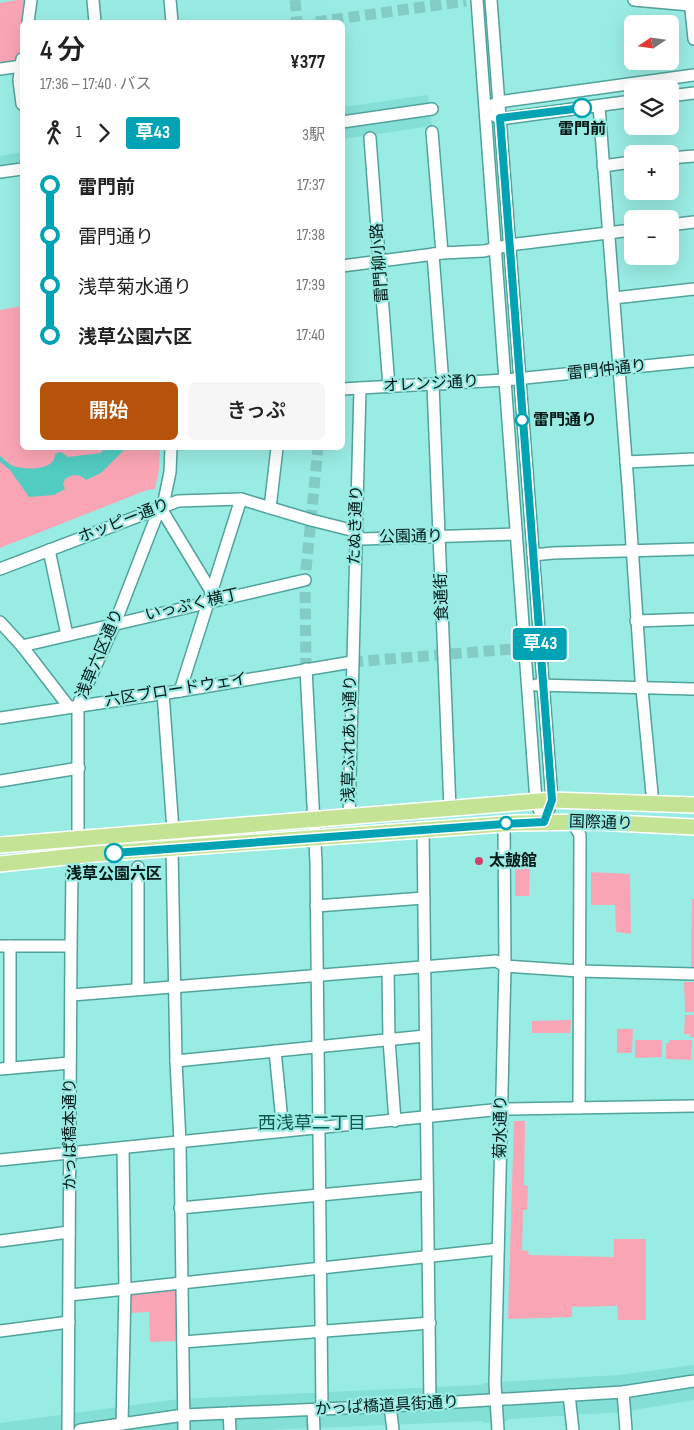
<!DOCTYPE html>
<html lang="ja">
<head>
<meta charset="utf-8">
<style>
	body { margin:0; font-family:"Sofia Sans Condensed","Noto Sans JP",sans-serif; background:#f6f6f6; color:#222; height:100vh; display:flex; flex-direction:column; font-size:19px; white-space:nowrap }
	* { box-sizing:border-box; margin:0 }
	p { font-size:16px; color:#767676 }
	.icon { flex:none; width:28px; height:28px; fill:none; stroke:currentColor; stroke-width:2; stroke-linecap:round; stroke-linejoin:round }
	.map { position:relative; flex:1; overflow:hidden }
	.panel { position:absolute; left:20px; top:20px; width:325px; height:430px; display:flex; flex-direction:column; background:#fff; border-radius:8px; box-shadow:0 5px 20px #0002 }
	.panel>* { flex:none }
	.badge { padding:0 10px; border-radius:4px; font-size:18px; line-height:32px }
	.needle { width:32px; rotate:257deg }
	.controls { position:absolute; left:624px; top:15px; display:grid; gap:10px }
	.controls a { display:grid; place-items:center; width:55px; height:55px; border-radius:8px; background:#fff; box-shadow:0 5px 20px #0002; font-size:25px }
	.map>.badge { position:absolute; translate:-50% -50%; box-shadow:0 0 0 2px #fff }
	.legs { display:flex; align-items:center; gap:8px; height:55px; padding:0 20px; font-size:16px }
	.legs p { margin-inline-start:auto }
	.head { display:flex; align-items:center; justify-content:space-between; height:85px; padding:0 20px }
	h1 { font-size:28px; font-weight:600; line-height:38px }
	.primary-button { display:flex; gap:10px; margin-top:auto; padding:10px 20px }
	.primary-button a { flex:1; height:58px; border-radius:8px; background:#b45309; color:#fff; font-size:20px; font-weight:600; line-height:58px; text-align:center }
	.primary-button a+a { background:#f6f6f6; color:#222 }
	ul { padding:0 20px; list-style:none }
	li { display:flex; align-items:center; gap:18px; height:50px; font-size:19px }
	li i { display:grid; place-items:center; width:8px; height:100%; margin:0 6px; background:currentColor }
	li i::after { content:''; width:12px; height:12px; margin:-6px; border:4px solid; border-radius:50%; background:#fff }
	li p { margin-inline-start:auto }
	li:first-child i { background:linear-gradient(#0000 50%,currentColor 0) }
	li:last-child i { background:linear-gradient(currentColor 50%,#0000 0) }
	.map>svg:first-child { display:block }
	.built { fill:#84dfd6 }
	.green { fill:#faa5b5 }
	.water { fill:#52cbc1 }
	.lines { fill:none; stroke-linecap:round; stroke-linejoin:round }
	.minor-tunnel { stroke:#82ccc5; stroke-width:11; stroke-dasharray:11 5.5; stroke-linecap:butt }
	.minor-casing { stroke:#50a39b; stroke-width:14 }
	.major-casing { stroke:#fff; stroke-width:18 }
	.minor { stroke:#fff; stroke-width:11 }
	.major { stroke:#c5e394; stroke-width:15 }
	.line-1-casing { stroke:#fff; stroke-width:11 }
	.line-1 { stroke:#00a3b4; stroke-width:8 }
	.stop-1-dot { fill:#fff; stroke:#00a3b4; stroke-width:2.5 }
	.poi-dot { fill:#d0416a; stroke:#99ece4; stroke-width:2 }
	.labels { text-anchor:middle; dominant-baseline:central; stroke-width:4.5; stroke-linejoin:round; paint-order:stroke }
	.stop-label { font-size:16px; font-weight:bold; fill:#001816; stroke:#99ece4 }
	.street-label { font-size:16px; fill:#001816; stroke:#99ece4 }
	.poi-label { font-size:16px; font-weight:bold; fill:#001816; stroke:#99ece4; text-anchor:start }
	.neighbourhood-label { font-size:18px; fill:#125651; stroke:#99ece4 }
</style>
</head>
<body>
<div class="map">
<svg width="694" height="1430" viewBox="0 0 694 1430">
	<rect width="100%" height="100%" fill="#99ece4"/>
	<g class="built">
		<polygon points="428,95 432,126 343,139 343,107"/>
		<polygon points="22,152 22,175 0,179 0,156"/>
		<polygon points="694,1365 694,1400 622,1412 509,1419 506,1421 484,1423 482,1421 268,1430 0,1430 0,1423 179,1399 481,1385 484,1383 618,1375"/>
	</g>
	<g class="green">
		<polygon points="17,0 29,0 26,22 22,22 22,43 19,65 0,68 0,3"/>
		<polygon points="22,306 22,448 160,448 159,469 155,489 147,490 0,548 0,310"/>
		<polygon points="523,858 530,858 529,896 515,896 515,864 522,864"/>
		<polygon points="591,872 630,874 631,934 616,932 615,905 591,905"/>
		<polygon points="692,899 694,899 694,969 691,969"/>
		<polygon points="684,982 694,982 694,1012 685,1012"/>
		<polygon points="685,1015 694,1015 694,1037 690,1037 690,1034 684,1034"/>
		<polygon points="571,1020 570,1033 532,1033 532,1021"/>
		<polygon points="617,1029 633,1029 632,1053 617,1053"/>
		<polygon points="635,1040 662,1040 662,1057 635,1058"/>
		<polygon points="669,1040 692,1040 691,1060 666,1059 666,1043 669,1043"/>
		<polygon points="514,1121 525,1121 524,1185 528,1186 527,1210 523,1210 522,1250 528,1251 529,1255 614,1257 614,1239 646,1239 646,1320 618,1320 617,1306 572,1307 572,1317 508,1319"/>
		<polygon points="177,1289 178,1341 150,1342 149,1312 129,1313 129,1294"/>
	</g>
	<path class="water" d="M104,448h22l-25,25 -15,7c-8,-7 -12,-6 -21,-1l-2,5 2,5 -11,6 -25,2 -19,-27 -10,-8v-6c4,3 9,8 13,10 13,4 42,5 42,-12l6,-2 7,5 33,-4z"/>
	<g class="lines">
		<g class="minor-tunnel">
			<polyline points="295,0 297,22"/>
			<polyline points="316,22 466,1"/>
			<polyline points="352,662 525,648"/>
			<polyline points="306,669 305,580 318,448"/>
		</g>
		<g class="minor-casing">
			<g id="minor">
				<polyline points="93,0 95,22"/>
				<polyline points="170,0 172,22"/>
				<polyline points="477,0 536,801 544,822"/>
				<polyline points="491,0 552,800 544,822"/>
				<polyline points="634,0 690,5"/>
				<polyline points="690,0 694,39"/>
				<polyline points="28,22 31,0"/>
				<polyline points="22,59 19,80 22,104"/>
				<polyline points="0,69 22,66"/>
				<polyline points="670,96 694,93"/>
				<polyline points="493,105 498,102 694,75"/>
				<polyline points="599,106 628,486 641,679 653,804"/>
				<polyline points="494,115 500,119 632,101"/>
				<polyline points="342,122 432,109"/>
				<polyline points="432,132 442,253"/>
				<polyline points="370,138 389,387"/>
				<polyline points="670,158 694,156"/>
				<polyline points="603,166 632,162"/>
				<polyline points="0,172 22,169"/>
				<polyline points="670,225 694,222"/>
				<polyline points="433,254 443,384"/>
				<polyline points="342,266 442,253 484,251 509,245 632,230"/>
				<polyline points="614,298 694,289"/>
				<polyline points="433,385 450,809"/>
				<polyline points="342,389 505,380 694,361"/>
				<polyline points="626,462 694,459"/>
				<polyline points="163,506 170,472 171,448"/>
				<polyline points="160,507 211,591"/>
				<polyline points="270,508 277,448"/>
				<polyline points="49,550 67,635"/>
				<polyline points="533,555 553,553 694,549"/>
				<polyline points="0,569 178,501 241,499 311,520 351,530 362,539 516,534"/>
				<polyline points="636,621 694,619"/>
				<polyline points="0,622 22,646 69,707"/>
				<polyline points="22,646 305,580"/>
				<polyline points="306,669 316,862 322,1409"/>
				<polyline points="536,685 694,689"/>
				<polyline points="180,691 241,499"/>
				<polyline points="163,693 173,830"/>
				<polyline points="0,718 180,691 352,662"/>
				<polyline points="0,781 79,768"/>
				<polyline points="349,817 360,388"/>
				<polyline points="566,823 574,825 580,835 579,1108"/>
				<polyline points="423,830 430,1404"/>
				<polyline points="172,849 176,1061 180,1142 184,1430"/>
				<polyline points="138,867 138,989"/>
				<polyline points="316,906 424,898"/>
				<polyline points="0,946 71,946"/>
				<polyline points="388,970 389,1040 395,1121"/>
				<polyline points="72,995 496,961 505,966 579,971 694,974"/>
				<polyline points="275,1051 283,1131"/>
				<polyline points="176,1061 425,1036"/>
				<polyline points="10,1068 10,946"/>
				<polyline points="0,1069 70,1063"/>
				<polyline points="0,1160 502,1109 694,1106"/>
				<polyline points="180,1208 427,1185"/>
				<polyline points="0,1241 69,1232"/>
				<polyline points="70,1295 498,1249"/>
				<polyline points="0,1331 69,1322"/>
				<polyline points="183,1342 430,1323"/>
				<polyline points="623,1392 626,1430"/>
				<polyline points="569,1395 573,1430"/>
				<polyline points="390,1406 393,1430"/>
				<polyline points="313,1410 314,1430"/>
				<polyline points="229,1413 230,1430"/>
				<polyline points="122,1424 125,1289 123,1148"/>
				<polyline points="68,1430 71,946 72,872 77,856 78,838 78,705 115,623 160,507"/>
				<polyline points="80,1430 184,1415 390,1406 623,1392 694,1381"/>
				<polyline points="498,1430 495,1384 505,966 504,824"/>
			</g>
		</g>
		<g class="major-casing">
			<g id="major">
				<polyline points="0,845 552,800 694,805"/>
				<polyline points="0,864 94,854 516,823 595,822 694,827"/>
			</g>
		</g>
		<use href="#minor" class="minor"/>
		<use href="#major" class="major"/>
	</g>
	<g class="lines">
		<g class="line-1-casing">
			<polyline id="line-1" points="114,853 504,824 544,822 552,800 500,118 582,108"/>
		</g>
		<use href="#line-1" class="line-1"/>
	</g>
	<g class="stop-1-dot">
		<circle cx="582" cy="108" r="9"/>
		<circle cx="522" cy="420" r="6"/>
		<circle cx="506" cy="823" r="6"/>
		<circle cx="114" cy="853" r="9"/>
	</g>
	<circle class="poi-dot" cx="479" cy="861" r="5"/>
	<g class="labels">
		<g class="stop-label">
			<text x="582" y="129">雷門前</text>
			<text x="533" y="420" text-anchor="start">雷門通り</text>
			<text x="114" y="874">浅草公園六区</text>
		</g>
		<g class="street-label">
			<text transform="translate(380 263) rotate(-94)">雷門柳小路</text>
			<text transform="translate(607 370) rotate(-6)">雷門仲通り</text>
			<text transform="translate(431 384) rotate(-3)">オレンジ通り</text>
			<text transform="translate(124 521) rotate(-21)">ホッピー通り</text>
			<text transform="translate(356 525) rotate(-88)">たぬき通り</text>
			<text transform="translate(411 537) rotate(-1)">公園通り</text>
			<text transform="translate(442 597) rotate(-92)">食通街</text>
			<text transform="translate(192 605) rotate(-13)">いっぷく横丁</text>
			<text transform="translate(100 654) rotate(-67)">浅草六区通り</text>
			<text transform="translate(176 690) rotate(-9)">六区ブロードウェイ</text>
			<text transform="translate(350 739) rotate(-89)">浅草ふれあい通り</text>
			<text transform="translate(601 823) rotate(2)">国際通り</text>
			<text transform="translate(501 1127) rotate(-89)">菊水通り</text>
			<text transform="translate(70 1134) rotate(-90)">かっぱ橋本通り</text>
			<text transform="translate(387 1406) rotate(-3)">かっぱ橋道具街通り</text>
		</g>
		<g class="poi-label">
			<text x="489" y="861">太皷館</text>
		</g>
		<g class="neighbourhood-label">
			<text x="312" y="1123">西浅草二丁目</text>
		</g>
	</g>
</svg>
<div class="controls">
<a><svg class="needle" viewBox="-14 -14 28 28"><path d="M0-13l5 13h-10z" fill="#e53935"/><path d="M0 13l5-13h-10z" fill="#767676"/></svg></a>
<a><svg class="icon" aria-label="layers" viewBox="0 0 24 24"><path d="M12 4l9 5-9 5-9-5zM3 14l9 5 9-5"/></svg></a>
<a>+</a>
<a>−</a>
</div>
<b class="badge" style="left:540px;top:644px;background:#00a3b4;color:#fff">草43</b>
<section class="panel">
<div class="head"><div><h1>4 分</h1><p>17:36 – 17:40 · バス</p></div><b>¥377</b></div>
<div class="legs"><svg class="icon" aria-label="walk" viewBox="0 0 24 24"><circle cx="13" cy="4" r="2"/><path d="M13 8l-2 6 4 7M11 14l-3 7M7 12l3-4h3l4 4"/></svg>1<svg class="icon" aria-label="forward" viewBox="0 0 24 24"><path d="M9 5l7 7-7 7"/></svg><b class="badge" style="background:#00a3b4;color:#fff">草43</b><p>3駅</p></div>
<ul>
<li><i style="color:#00a3b4"></i><b>雷門前</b><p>17:37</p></li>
<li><i style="color:#00a3b4"></i><span>雷門通り</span><p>17:38</p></li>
<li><i style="color:#00a3b4"></i><span>浅草菊水通り</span><p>17:39</p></li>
<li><i style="color:#00a3b4"></i><b>浅草公園六区</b><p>17:40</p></li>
</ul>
<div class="primary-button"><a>開始</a><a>きっぷ</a></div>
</section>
</div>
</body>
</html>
